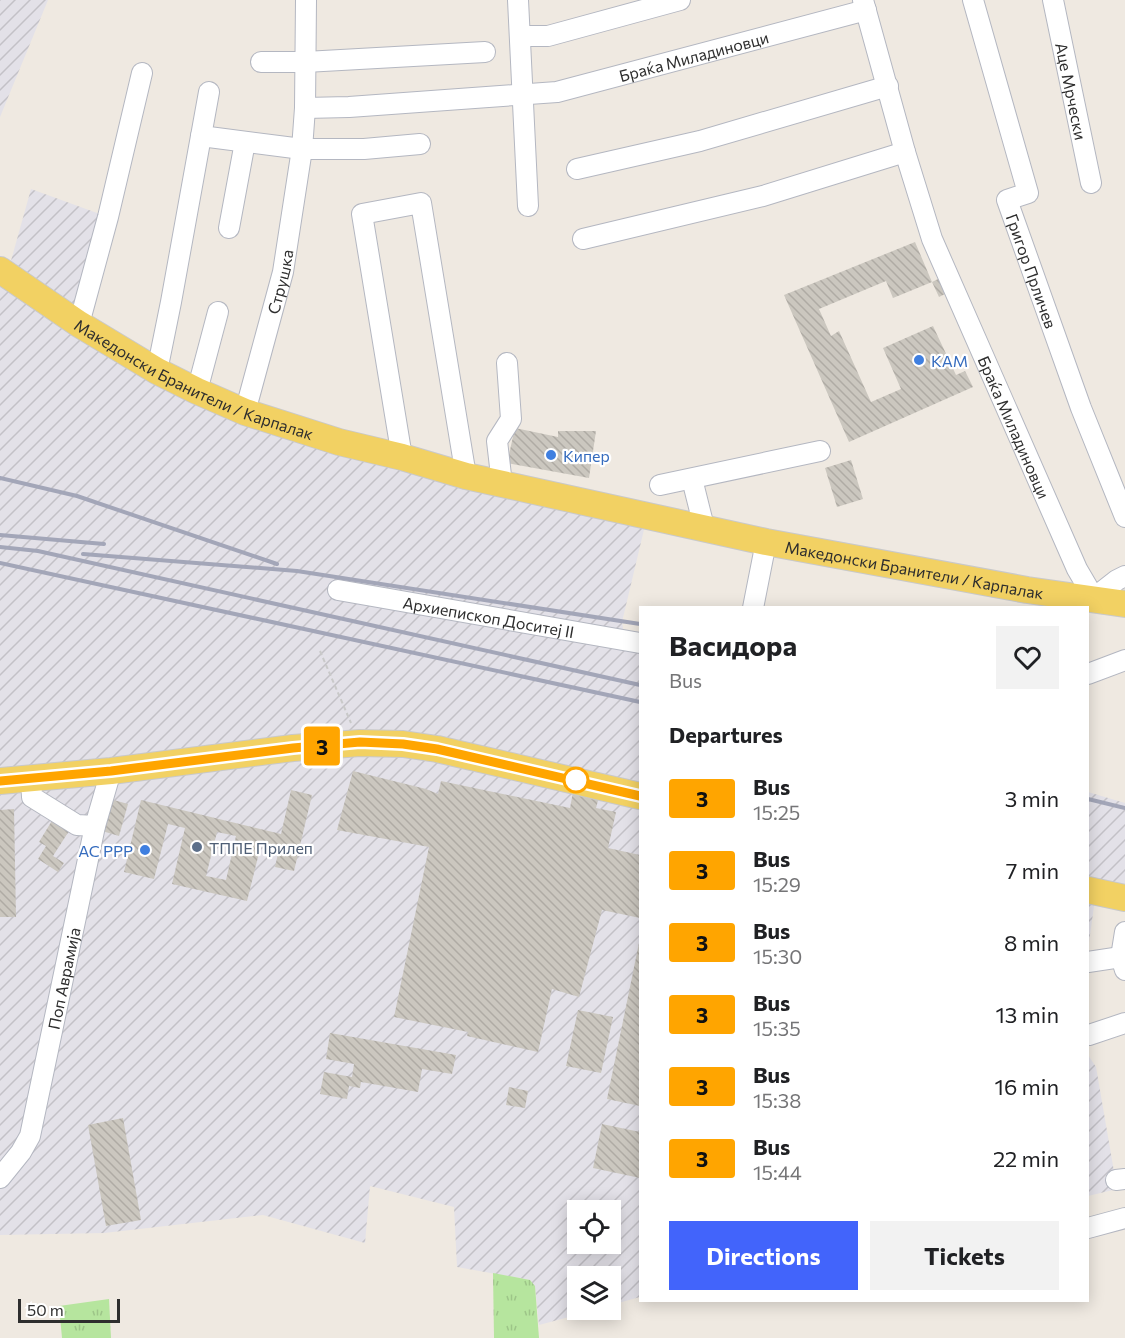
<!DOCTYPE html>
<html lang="en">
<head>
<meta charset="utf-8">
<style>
	body { margin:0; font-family:Commissioner,sans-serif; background:#f2f2f2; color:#202124; height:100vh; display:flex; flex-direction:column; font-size:22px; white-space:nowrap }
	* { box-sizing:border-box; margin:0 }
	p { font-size:20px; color:#757577 }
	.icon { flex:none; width:33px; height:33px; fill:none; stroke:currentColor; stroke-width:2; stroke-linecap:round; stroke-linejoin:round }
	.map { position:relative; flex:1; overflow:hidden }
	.details { position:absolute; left:639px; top:606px; width:450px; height:696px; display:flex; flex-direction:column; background:#fff; border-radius:0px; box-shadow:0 3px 15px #0003 }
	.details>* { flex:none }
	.badge { padding:0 12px; border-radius:4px; font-size:21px; line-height:39px }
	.controls { position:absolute; left:567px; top:1200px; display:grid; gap:12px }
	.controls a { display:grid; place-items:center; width:54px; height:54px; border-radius:0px; background:#fff; box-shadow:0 3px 15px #0003; font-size:30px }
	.scale { position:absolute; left:18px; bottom:15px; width:102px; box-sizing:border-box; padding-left:6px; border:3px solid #2e2e2e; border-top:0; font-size:16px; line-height:21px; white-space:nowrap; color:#2e2e2e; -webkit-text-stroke:4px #fff; paint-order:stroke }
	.map>.badge { position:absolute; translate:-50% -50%; box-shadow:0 0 0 3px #fff }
	h2 { padding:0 30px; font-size:22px; line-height:54px }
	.round { display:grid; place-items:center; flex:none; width:63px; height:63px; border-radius:0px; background:#f2f2f2 }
	.summary { display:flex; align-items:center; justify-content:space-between; height:102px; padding:0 30px }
	h1 { font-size:28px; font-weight:700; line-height:45px }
	.button { display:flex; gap:12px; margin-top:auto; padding:12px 30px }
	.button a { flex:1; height:69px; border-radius:0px; background:#4264fb; color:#fff; font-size:24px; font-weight:700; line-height:69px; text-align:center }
	.button a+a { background:#f2f2f2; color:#202124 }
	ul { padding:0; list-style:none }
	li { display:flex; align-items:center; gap:18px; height:72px; padding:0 30px }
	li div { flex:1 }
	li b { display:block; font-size:22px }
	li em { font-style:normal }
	li .badge { min-width:66px; font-weight:700; text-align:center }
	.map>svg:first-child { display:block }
	.industrial { fill:url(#industrial-furrows); fill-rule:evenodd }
	.grass { fill:url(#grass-tufts) }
	.building { fill:url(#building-back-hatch); fill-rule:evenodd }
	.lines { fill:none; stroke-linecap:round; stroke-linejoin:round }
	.minor-casing { stroke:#b4b7c1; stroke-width:22 }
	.major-casing { stroke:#c9c9c9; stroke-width:28 }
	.path { stroke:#c9c9c9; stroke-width:2; stroke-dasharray:4.5 3; stroke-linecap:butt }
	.minor { stroke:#fff; stroke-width:20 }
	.major { stroke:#f2d163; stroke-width:26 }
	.rail { stroke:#a3a6b8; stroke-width:4 }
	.line-casing { stroke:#fff; stroke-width:14 }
	.line { stroke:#ffa500; stroke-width:9 }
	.shop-dot { fill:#3f7fe0; stroke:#fff; stroke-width:2 }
	.stop-dot { fill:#fff; stroke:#ffa500; stroke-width:3 }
	.service-dot { fill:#5c6f8a; stroke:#fff; stroke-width:2 }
	.labels { text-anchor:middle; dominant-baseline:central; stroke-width:4.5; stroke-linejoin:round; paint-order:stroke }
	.street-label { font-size:16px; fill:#2e2e2e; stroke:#fff }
	.shop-label { font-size:16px; fill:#366cbe; stroke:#fff; text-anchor:start }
	.service-label { font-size:16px; fill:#4e5e75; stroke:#fff; text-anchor:start }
</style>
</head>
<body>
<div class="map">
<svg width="1125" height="1338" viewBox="0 0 1125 1338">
	<defs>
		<pattern id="industrial-furrows" width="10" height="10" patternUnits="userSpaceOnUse" patternTransform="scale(1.5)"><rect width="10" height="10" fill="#e3e1e8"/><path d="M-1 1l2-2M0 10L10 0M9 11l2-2" fill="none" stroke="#c3c1c7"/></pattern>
		<pattern id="grass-tufts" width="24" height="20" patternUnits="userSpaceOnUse" patternTransform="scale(1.5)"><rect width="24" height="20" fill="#b6e59e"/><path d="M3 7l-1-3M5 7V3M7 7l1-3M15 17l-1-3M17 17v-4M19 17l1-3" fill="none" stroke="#9dc588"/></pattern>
		<pattern id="building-back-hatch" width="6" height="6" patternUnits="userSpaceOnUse" patternTransform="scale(1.5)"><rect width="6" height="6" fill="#cbc7bf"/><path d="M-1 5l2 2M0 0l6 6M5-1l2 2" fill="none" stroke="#afaba4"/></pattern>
	</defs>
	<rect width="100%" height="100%" fill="#efe9e1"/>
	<g class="industrial">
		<polygon points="0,0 48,0 0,117"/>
		<path d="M31,189l77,28 -29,106 118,68 450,126 -25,105 3,18 15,3v654l-29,8 -1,-29h-32v34h17l-56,15 -4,-38 -5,-7 -73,-13 -3,-60 -84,-21 -5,57 -102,-28 -159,18 -104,2v-965l7,5zM578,1210h32v34h-32z"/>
		<polygon points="1088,792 1125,803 1125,898 1096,892 1089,942 1088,942"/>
		<polygon points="1088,1055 1096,1067 1117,1189 1088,1196"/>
	</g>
	<g class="grass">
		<polygon points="493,1273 530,1280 535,1286 539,1338 494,1338"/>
		<polygon points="109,1299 111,1338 62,1338 59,1306"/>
	</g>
	<g class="building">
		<polygon points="915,242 932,282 944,276 951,291 939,297 932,282 893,298 886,281 819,309 831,336 839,331 871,402 901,389 883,348 933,326 956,375 965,371 973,387 849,442 784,295"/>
		<polygon points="515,428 558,437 558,431 596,431 589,478 507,463"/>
		<polygon points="851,460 863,499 837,507 825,468"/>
		<polygon points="353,771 426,789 438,794 441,781 570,808 573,792 599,797 596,808 616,812 608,848 640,855 640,918 602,910 579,997 552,989 538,1052 467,1036 468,1032 394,1017 429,847 337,830"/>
		<path d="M291,790l21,5 -18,76 -19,-4 4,-18 -18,-4 -14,56 -75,-17 13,-56 -17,-4 -14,55 -30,-7 17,-72 140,34zM217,832l19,4 -10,44 -20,-4z"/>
		<polygon points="110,799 128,804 119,836 102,831"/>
		<polygon points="14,809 16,917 0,917 0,810"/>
		<polygon points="78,817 53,856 64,863 58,872 38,859 46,846 39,842 53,819"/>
		<polygon points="639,943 640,944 640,1106 607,1099"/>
		<polygon points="578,1010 613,1017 601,1073 566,1066"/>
		<polygon points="330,1033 456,1055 452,1074 422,1069 418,1092 361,1082 360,1088 349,1086 347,1099 320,1094 324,1072 352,1077 354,1064 326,1059"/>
		<polygon points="509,1087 528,1091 525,1108 506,1105"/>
		<polygon points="123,1118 141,1220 106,1226 88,1125"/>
		<polygon points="602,1124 640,1132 640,1178 593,1168"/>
	</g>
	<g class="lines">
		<g class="minor-casing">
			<g id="minor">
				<polyline points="518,0 528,206"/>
				<path id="s1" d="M863,0l42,152 27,87 145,330 17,29 23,-18 8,-4"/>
				<path id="s2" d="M973,0l55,193 -21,7 74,208 44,109"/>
				<path id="s3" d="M1053,0l38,183"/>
				<polyline points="520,36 548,36 680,0"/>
				<polyline points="261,62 305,62 485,52"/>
				<path id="s4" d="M305,108l44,-1 208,-15 309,-82"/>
				<polyline points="201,136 302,149 364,149 420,144"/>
				<polyline points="577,169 700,141 888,86"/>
				<polyline points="229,228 245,142"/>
				<polyline points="583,239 763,196 905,152"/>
				<polyline points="79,324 108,217 142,73"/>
				<polyline points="157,371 171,302 209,92"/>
				<polyline points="197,391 218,312"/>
				<path id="s5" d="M245,412l38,-140 19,-123 3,-41 1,-108"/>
				<polyline points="402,457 362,214 421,203 466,476"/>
				<polyline points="692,479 704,527"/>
				<polyline points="502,484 497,441 511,419 507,363"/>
				<polyline points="660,485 820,451"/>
				<path id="s6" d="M338,590l302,53"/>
				<polyline points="753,608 766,542"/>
				<polyline points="1088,674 1125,660"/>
				<polyline points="31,778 32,797 77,825 95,826"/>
				<polyline points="1125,932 1121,957 1125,970"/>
				<polyline points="1088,962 1121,957"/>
				<polyline points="1089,1035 1125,1023"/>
				<path id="s7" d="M0,1178l21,-26 9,-16 65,-310 16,-55"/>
				<polyline points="1116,1180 1125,1179"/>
				<polyline points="1088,1228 1125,1218"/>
			</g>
		</g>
		<g class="major-casing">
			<g id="major">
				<path id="s8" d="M0,270l79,54 78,47 40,20 48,21 94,30 63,15 64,19 300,66 261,48 98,14"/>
				<polyline points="0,781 111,771 293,748 360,743 403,744 437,749 640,796"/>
				<polyline points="1088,890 1125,898"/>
			</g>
		</g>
		<polyline class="path" points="320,651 351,723"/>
		<use href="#minor" class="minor"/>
		<use href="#major" class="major"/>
		<g class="rail">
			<polyline points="0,478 77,496 277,564"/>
			<polyline points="0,535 104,544"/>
			<polyline points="0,547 38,551 640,685"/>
			<polyline points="83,554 297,571 640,624"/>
			<polyline points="0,563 640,702"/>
			<polyline points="1088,799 1125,808"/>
		</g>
	</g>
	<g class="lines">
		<g class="line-casing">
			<polyline id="line" points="0,781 111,771 293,748 360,742 403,744 437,749 640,796"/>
		</g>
		<use href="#line" class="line"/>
	</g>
	<g class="shop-dot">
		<circle cx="919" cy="360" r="6"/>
		<circle cx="551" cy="455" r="6"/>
		<circle cx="145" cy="850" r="6"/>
	</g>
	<circle class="stop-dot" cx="576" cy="780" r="12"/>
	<circle class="service-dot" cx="197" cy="847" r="6"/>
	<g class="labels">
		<g class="street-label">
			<text stroke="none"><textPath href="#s4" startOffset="394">Браќа Миладиновци</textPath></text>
			<text stroke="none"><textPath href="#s3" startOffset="93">Аце Мрчески</textPath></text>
			<text stroke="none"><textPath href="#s2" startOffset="298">Григор Прличев</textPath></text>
			<text stroke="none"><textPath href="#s5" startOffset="135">Струшка</textPath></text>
			<text stroke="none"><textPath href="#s8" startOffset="224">Македонски Бранители / Карпалак</textPath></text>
			<text stroke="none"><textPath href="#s1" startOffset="454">Браќа Миладиновци</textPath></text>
			<text stroke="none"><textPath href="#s8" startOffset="972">Македонски Бранители / Карпалак</textPath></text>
			<text stroke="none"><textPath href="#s6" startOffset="153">Архиепископ Доситеј II</textPath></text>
			<text stroke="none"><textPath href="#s7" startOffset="213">Поп Аврамија</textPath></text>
		</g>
		<g class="shop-label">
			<text x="931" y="360">КАМ</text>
			<text x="563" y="455">Кипер</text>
			<text x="133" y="850" text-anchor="end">АС РРР</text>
		</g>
		<g class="service-label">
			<text x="209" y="847">ТППЕ Прилеп</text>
		</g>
	</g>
</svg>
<div class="controls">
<a><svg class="icon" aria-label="locate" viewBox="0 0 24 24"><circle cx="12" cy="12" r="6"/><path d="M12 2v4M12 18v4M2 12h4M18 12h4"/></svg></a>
<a><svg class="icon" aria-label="layers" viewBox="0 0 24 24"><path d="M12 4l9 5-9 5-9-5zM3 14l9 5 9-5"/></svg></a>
</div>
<div class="scale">50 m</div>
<b class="badge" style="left:322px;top:746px;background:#ffa500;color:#111">3</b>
<section class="details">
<div class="summary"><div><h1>Васидора</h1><p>Bus</p></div><a class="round"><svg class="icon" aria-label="heart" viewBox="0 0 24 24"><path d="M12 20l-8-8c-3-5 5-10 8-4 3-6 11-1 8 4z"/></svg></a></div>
<h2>Departures</h2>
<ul>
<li><span class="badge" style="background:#ffa500;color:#111">3</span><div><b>Bus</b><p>15:25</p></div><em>3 min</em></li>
<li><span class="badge" style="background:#ffa500;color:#111">3</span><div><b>Bus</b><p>15:29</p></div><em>7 min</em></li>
<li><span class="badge" style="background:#ffa500;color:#111">3</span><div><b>Bus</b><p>15:30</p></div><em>8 min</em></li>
<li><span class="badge" style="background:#ffa500;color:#111">3</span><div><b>Bus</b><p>15:35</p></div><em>13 min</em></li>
<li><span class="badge" style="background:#ffa500;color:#111">3</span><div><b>Bus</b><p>15:38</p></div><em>16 min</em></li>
<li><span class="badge" style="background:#ffa500;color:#111">3</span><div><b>Bus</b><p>15:44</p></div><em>22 min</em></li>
</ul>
<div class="button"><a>Directions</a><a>Tickets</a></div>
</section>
</div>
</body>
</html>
